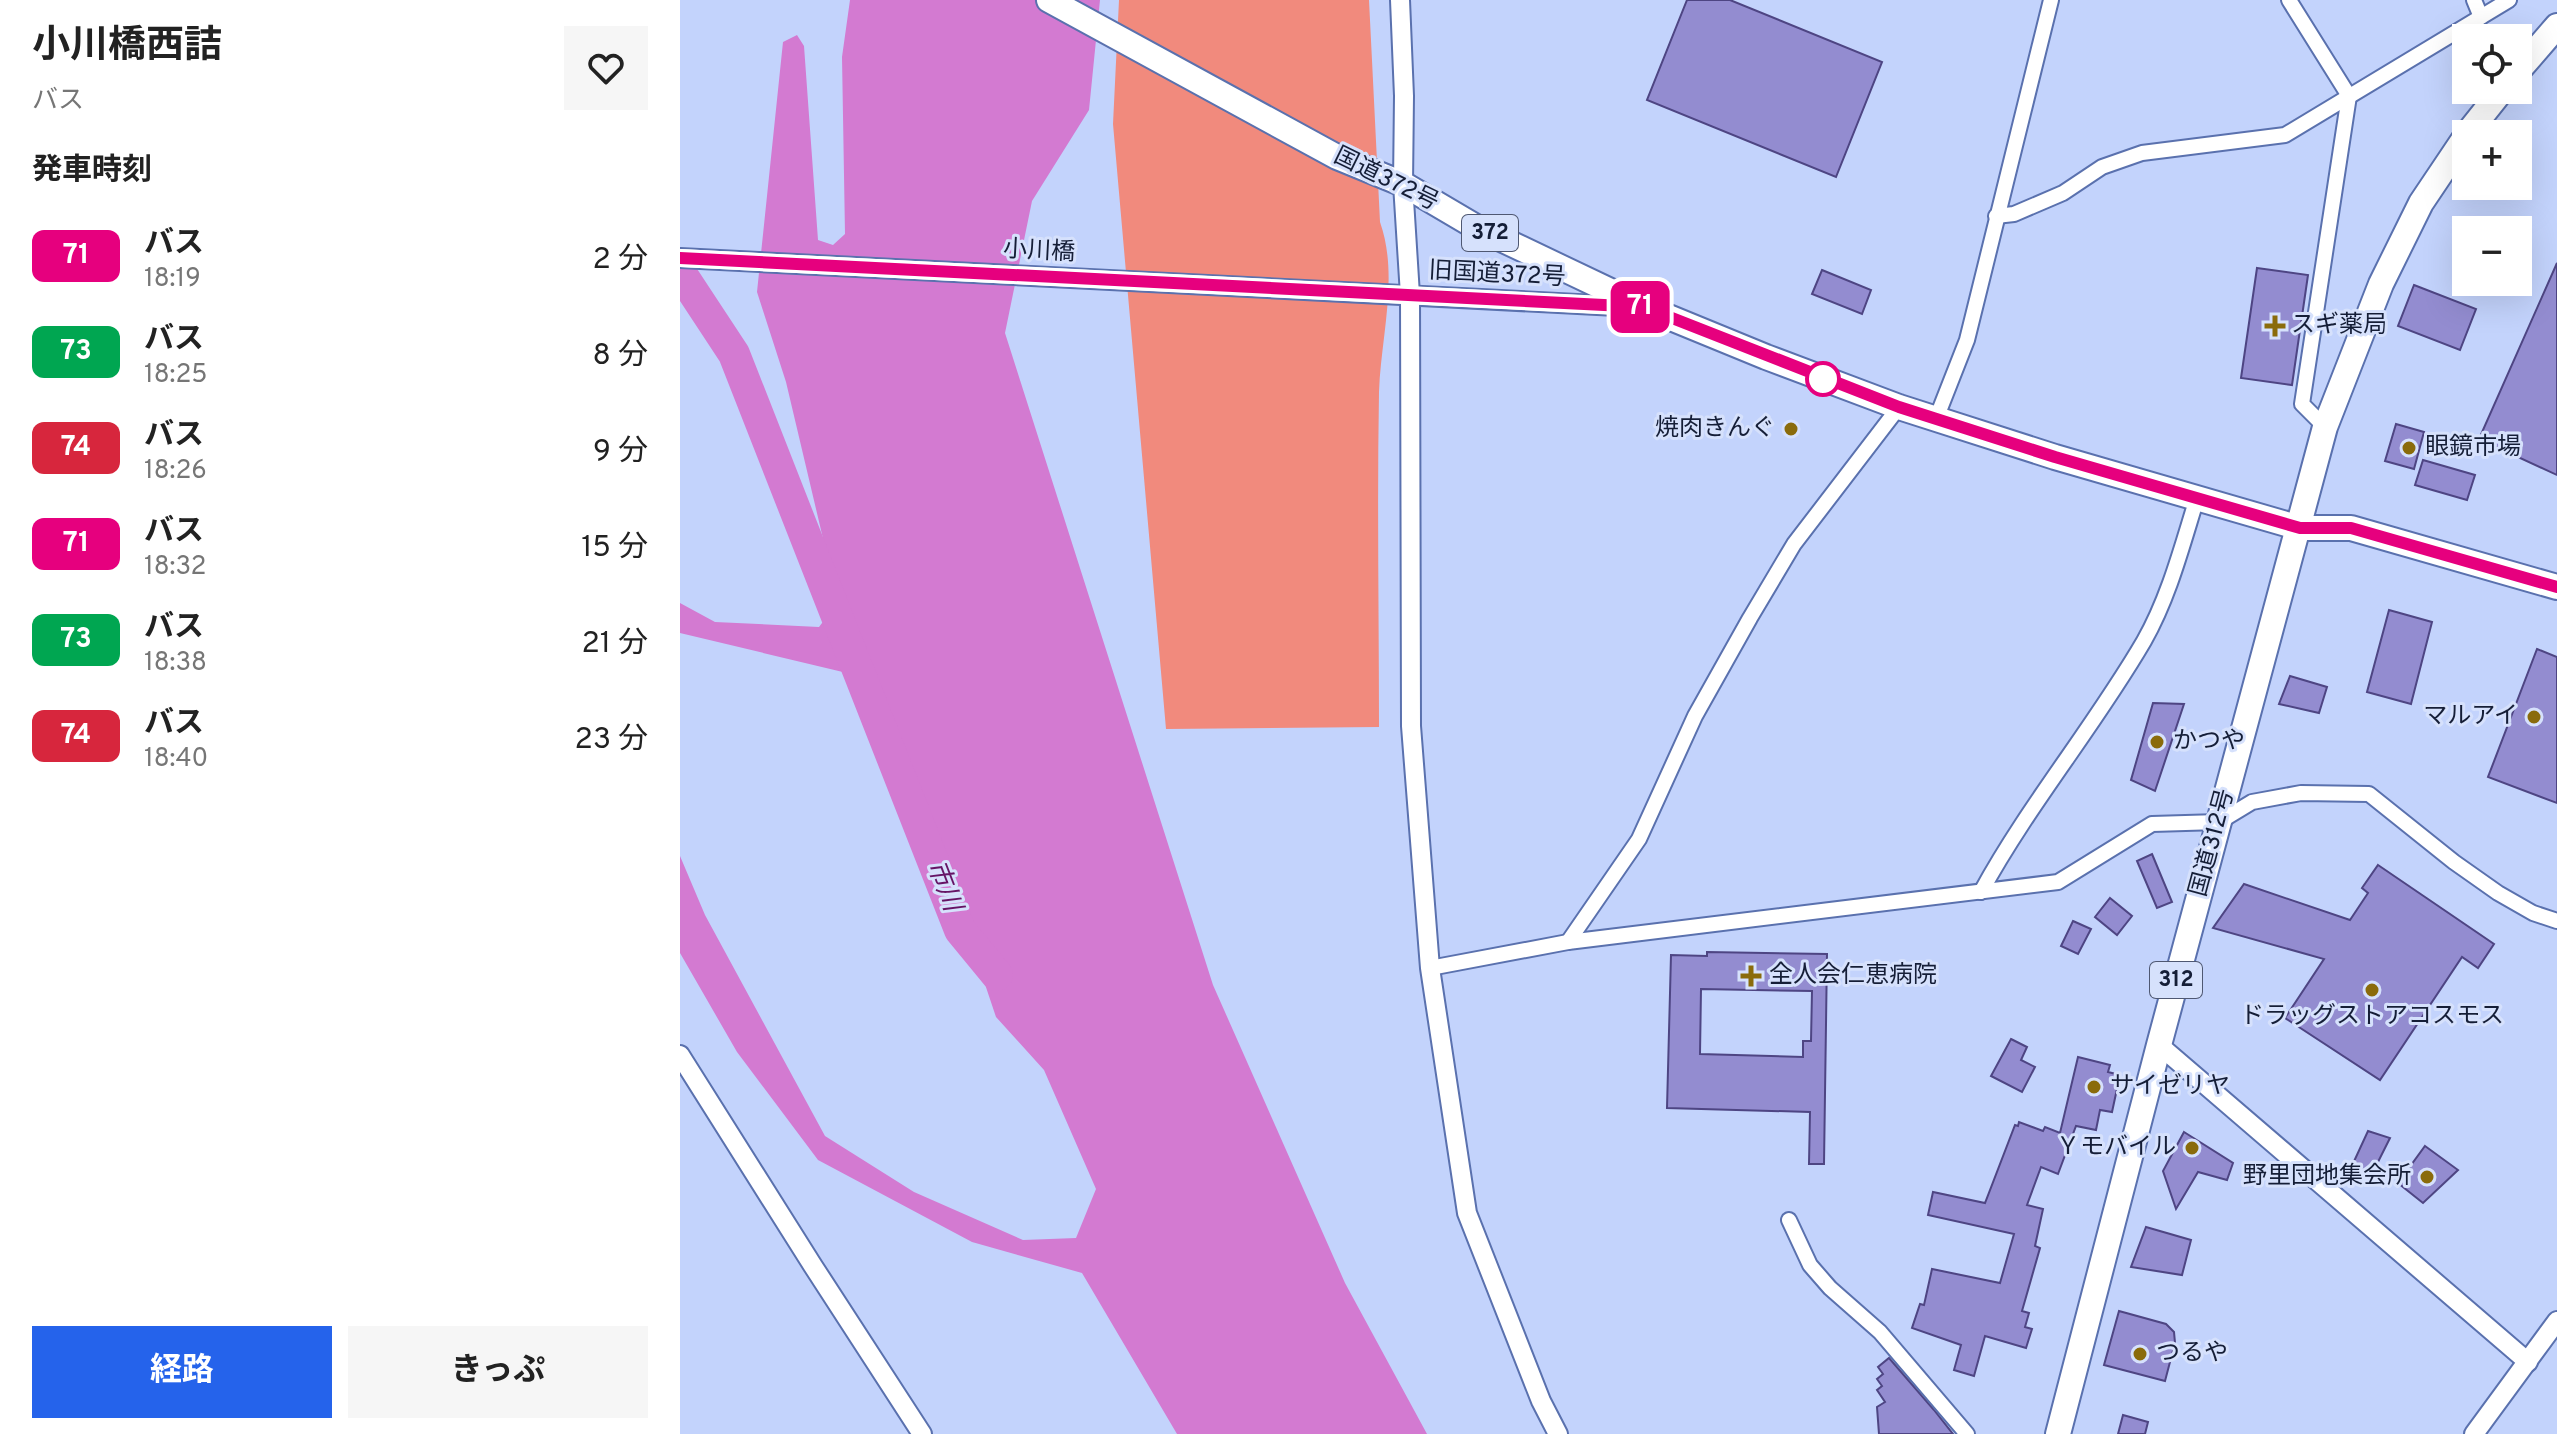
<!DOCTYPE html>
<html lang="ja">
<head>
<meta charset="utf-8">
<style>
	body { margin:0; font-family:Overpass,"Noto Sans JP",sans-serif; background:#f6f6f6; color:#222; height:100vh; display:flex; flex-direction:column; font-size:30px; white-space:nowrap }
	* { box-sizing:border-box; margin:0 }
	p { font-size:26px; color:#767676 }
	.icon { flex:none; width:44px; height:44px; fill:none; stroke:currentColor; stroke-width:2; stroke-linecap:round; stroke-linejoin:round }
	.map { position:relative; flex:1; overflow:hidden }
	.details { display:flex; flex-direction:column; background:#fff; width:680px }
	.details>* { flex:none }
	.badge { padding:0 16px; border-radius:12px; font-size:28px; line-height:52px }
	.tools { position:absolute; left:1772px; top:24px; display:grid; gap:16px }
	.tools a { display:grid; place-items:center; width:80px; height:80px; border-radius:0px; background:#fff; box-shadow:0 8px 32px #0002; font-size:40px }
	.map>.badge { position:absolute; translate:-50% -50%; box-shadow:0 0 0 4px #fff }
	h2 { padding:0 32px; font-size:30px; line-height:72px }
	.round { display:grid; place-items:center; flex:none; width:84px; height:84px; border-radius:0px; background:#f6f6f6 }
	.head { display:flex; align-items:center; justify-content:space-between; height:136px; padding:0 32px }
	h1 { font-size:38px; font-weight:700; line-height:60px }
	.primary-button { display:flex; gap:16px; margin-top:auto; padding:16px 32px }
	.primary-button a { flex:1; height:92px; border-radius:0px; background:#2563eb; color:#fff; font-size:32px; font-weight:700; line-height:92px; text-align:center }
	.primary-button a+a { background:#f6f6f6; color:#222 }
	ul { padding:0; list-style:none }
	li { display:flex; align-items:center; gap:24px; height:96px; padding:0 32px }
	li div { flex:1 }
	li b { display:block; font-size:30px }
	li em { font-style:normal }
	li .badge { min-width:88px; font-weight:700; text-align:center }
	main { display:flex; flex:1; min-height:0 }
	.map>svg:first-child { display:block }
	.green { fill:#f18a7d }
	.water { fill:#d37ad1 }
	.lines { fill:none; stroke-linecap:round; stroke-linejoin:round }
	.river { stroke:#d37ad1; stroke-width:32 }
	.building { fill:#938cd0; stroke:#4e4583; stroke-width:2; fill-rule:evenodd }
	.minor-casing { stroke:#5a71ae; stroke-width:18 }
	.tertiary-casing { stroke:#5a71ae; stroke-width:22 }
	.trunk-casing { stroke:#5a71ae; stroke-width:28 }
	.minor { stroke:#fff; stroke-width:14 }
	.tertiary { stroke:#fff; stroke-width:18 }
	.trunk { stroke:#fff; stroke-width:24 }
	.line-casing { stroke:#fff; stroke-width:18 }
	.line { stroke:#e6007e; stroke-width:12 }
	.poi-dot { fill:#8a6b0b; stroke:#d6e1fc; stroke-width:3 }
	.stop-dot { fill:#fff; stroke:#e6007e; stroke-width:4 }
	.labels { text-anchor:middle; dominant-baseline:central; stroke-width:6; stroke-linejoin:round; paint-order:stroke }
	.shield { fill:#d6e1fc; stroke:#4f5872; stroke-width:2 }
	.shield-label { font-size:22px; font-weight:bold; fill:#151e37 }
	.street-label { font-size:24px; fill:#151e37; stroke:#d6e1fc }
	.poi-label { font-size:24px; fill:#151e37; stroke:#d6e1fc; text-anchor:start }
	.water-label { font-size:26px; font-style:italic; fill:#661466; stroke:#d6e1fc }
</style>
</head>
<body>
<main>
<section class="details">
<div class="head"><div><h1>小川橋西詰</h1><p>バス</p></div><a class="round"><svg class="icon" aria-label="heart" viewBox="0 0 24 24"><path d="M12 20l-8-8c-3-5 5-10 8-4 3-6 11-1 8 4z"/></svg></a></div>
<h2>発車時刻</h2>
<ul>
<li><span class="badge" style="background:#e6007e;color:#fff">71</span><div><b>バス</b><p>18:19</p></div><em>2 分</em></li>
<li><span class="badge" style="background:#00a651;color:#fff">73</span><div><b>バス</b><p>18:25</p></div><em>8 分</em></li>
<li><span class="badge" style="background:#d7263d;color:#fff">74</span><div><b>バス</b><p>18:26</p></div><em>9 分</em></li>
<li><span class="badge" style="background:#e6007e;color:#fff">71</span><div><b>バス</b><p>18:32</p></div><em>15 分</em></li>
<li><span class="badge" style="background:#00a651;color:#fff">73</span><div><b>バス</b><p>18:38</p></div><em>21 分</em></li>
<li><span class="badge" style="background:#d7263d;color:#fff">74</span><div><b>バス</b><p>18:40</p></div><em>23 分</em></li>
</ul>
<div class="primary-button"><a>経路</a><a>きっぷ</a></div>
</section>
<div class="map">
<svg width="1877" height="1434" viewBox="0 0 1877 1434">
	<rect width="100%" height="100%" fill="#c3d3fc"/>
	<path class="green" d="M439,0h250l11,222c19,54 1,114 -1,170 -2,111 0,223 0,335l-213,2 -53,-605z"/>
	<polygon class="water" points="170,0 420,0 409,110 352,201 325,333 533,985 665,1283 747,1434 497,1434 402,1273 292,1242 138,1160 57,1052 0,953 0,856 25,915 145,1136 234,1192 343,1240 396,1238 416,1189 364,1070 316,1017 270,880 226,762 188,678 0,633 0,603 35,622 139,627 158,602 106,382 77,292 103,42 117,35 124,46 138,240 153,245 165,234 162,57"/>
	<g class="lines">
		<polyline class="river" points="0,272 54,354 280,930 317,975"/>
	</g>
	<g class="building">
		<polygon points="1007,0 1050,0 1202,62 1156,177 967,100"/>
		<polygon points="1877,263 1877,475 1799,439"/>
		<polygon points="1577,268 1628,275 1612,385 1561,378"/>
		<polygon points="1142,270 1191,290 1182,314 1132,294"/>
		<polygon points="1734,285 1796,309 1780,350 1718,326"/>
		<polygon points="1716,424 1744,432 1734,469 1705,461"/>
		<polygon points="1743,460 1795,475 1787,500 1735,485"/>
		<polygon points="1709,610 1752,622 1731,704 1687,692"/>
		<polygon points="1857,649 1877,657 1877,803 1808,777"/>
		<polygon points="1610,676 1647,687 1639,713 1599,704"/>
		<polygon points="1473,703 1504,704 1475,791 1451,780"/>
		<polygon points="1472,854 1492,902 1477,908 1457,861"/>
		<polygon points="1698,865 1814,944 1798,968 1782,957 1700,1080 1605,1018 1644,959 1533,928 1564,884 1670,920 1688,893 1682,888"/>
		<polygon points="1430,898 1452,916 1437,935 1415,917"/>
		<polygon points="1393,921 1411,929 1398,954 1381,946"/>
		<path d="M1027,952l120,2 -3,210h-15l1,-52 -143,-4 4,-153 36,1zM1021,989l111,2 -1,50h-8v16l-103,-3z"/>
		<polygon points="1331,1039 1347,1047 1341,1060 1355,1067 1342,1092 1311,1076"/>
		<polygon points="1398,1057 1430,1065 1428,1072 1440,1075 1432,1112 1420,1110 1416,1130 1396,1126 1378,1174 1361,1167 1347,1205 1363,1209 1355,1246 1360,1248 1342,1311 1349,1313 1345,1327 1352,1329 1346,1348 1305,1336 1294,1376 1274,1370 1281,1345 1232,1328 1240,1304 1244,1305 1252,1269 1320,1283 1334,1234 1248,1215 1253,1192 1305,1203 1335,1125 1338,1126 1339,1122 1363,1131 1365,1127 1380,1133"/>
		<polygon points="1688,1131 1710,1138 1689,1180 1670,1170"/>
		<polygon points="1504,1132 1553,1163 1547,1180 1518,1172 1496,1209 1483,1171"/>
		<polygon points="1745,1146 1778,1170 1743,1203 1718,1183"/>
		<polygon points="1466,1227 1511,1240 1502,1275 1451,1267"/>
		<polygon points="1439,1311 1486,1324 1494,1332 1495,1343 1485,1381 1424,1365"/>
		<polygon points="1209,1358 1254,1410 1273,1434 1199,1434 1197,1407 1205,1402 1197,1390 1202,1386 1197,1379 1203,1374 1198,1367"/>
		<polygon points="1443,1415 1468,1422 1465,1434 1438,1434"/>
	</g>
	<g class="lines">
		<g class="minor-casing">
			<g id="minor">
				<polyline points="1609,0 1669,96 1622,404 1645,427"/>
				<polyline points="1794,0 1801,17"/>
				<polyline points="1316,216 1334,214 1383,193 1422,167 1462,153 1605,135 1829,0"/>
				<polyline points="1256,419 1287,340 1371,0"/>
				<path d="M1301,892c48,-88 113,-165 163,-251 25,-44 38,-95 53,-143"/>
				<polyline points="888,942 959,839 1015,716 1070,618 1114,544 1219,407"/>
				<polyline points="750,968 888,942 1378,882 1472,824 1539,822 1572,802 1621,793 1689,794 1774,862 1818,893 1853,913 1877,921"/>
				<polyline points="1109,1220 1130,1265 1150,1288 1200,1332 1287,1434"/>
			</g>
		</g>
		<g class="tertiary-casing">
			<g id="tertiary">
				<polyline points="720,0 724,96 723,184 730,295 731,726 750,968 787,1213 861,1401 878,1434"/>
				<polyline points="0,258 956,307"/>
				<polyline points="1479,1045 1848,1362"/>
				<polyline points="0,1055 133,1266 242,1434"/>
				<polyline points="1794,1434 1877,1321"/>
			</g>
		</g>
		<g class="trunk-casing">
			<g id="trunk">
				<polyline points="369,0 657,157 723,184 796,227 964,307 1086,357 1219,407 1375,457 1620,528 1671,528 1877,587"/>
				<polyline points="1838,71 1877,26"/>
				<polyline points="1787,134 1822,90"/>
				<polyline points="1378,1434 1479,1045 1645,427 1701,284 1741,203 1786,136"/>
			</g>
		</g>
		<use href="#minor" class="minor"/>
		<use href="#tertiary" class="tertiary"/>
		<use href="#trunk" class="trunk"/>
	</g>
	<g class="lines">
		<g class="line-casing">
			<polyline id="line" points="0,258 964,307 1219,407 1375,457 1620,528 1671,528 1877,587"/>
		</g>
		<use href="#line" class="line"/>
	</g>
	<g class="poi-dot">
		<path d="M1591 314h8v8h8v8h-8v8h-8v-8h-8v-8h8z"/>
		<circle cx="1111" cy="429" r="8"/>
		<circle cx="1729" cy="448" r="8"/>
		<circle cx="1854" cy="717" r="8"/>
		<circle cx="1477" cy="742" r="8"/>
		<path d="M1067 964h8v8h8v8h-8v8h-8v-8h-8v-8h8z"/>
		<circle cx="1692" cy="990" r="8"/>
		<circle cx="1414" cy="1087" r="8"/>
		<circle cx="1512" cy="1148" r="8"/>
		<circle cx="1747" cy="1177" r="8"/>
		<circle cx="1460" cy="1354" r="8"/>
	</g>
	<circle class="stop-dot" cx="1143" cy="379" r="16"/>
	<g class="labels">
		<g class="shield">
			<rect x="782" y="215" width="56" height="36" rx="6"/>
			<rect x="1470" y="962" width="52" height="36" rx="6"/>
		</g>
		<g class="shield-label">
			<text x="810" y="233">372</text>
			<text x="1496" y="980">312</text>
		</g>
		<g class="street-label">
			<text transform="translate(706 180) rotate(26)">国道372号</text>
			<text transform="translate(359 252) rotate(3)">小川橋</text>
			<text transform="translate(817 275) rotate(3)">旧国道372号</text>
			<text transform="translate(1533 843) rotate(-75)">国道312号</text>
		</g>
		<g class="poi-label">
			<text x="1611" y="326">スギ薬局</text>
			<text x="1095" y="429" text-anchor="end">焼肉きんぐ</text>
			<text x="1745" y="448">眼鏡市場</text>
			<text x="1838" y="717" text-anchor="end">マルアイ</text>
			<text x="1493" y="742">かつや</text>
			<text x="1089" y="976">全人会仁恵病院</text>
			<text x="1692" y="1017" text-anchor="middle">ドラッグストアコスモス</text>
			<text x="1430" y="1087">サイゼリヤ</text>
			<text x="1496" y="1148" text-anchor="end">Ｙモバイル</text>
			<text x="1731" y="1177" text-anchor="end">野里団地集会所</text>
			<text x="1476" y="1354">つるや</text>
		</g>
		<g class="water-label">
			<text transform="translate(263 886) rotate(69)">市川</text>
		</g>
	</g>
</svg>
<div class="tools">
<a><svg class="icon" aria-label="locate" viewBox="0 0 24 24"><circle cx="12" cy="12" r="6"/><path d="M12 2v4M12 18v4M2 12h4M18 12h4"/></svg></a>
<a>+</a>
<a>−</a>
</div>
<b class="badge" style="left:960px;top:307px;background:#e6007e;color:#fff">71</b>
</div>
</main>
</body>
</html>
